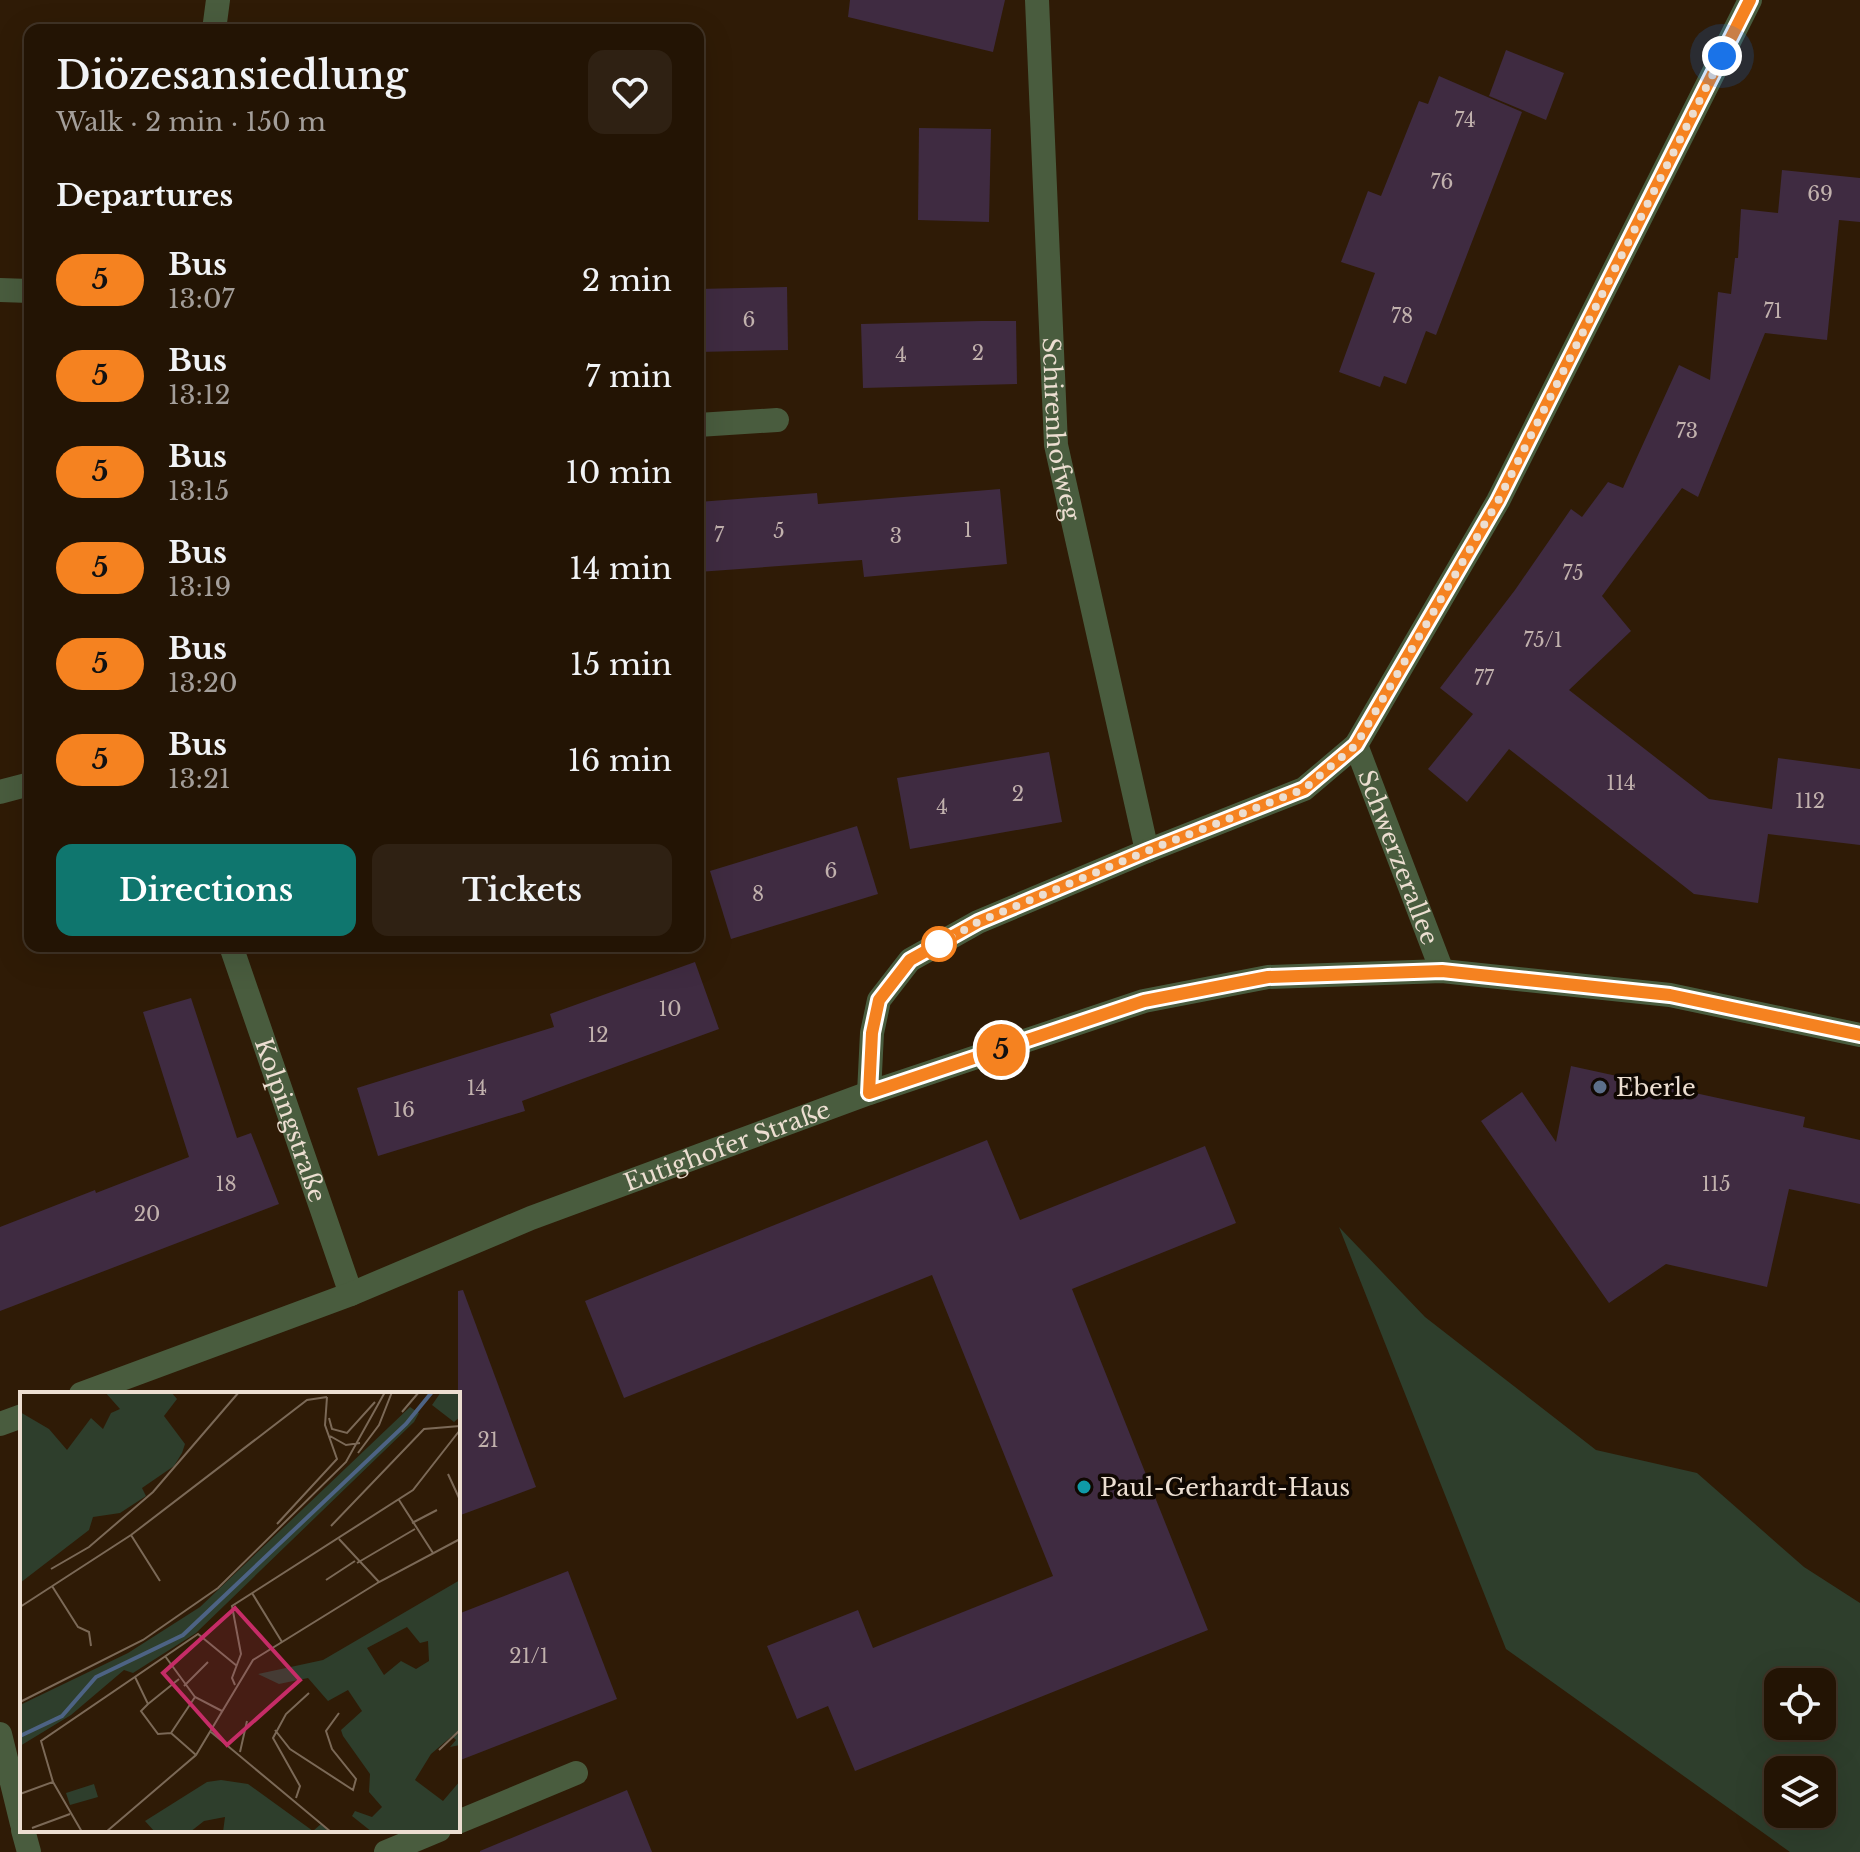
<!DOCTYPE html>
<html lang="en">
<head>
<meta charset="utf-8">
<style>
	body { margin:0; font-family:"Libre Baskerville",serif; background:#2f2113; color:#f1f3f6; height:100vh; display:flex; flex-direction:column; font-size:30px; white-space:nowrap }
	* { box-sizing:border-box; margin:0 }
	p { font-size:26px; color:#a39e9a }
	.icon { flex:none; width:44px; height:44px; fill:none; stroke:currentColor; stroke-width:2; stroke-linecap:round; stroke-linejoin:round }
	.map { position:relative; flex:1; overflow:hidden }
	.details { position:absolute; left:24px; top:24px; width:680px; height:928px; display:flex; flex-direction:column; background:#231404; border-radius:16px; box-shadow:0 8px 32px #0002,0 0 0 2px #403326 }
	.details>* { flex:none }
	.badge { padding:0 16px; border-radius:26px; font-size:28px; line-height:52px }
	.fabs { position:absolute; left:1764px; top:1668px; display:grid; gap:16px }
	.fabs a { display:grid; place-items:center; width:72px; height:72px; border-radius:16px; background:#231404; box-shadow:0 8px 32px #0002,0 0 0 2px #403326; font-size:40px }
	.you { position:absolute; width:40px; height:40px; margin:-20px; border:6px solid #fff; border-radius:50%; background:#1a73e8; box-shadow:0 0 0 12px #1a73e833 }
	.map>.badge { position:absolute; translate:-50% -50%; box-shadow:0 0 0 4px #fff }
	h2 { padding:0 32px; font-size:30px; line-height:72px }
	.round { display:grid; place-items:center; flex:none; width:84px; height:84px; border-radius:16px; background:#2f2113 }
	.headline { display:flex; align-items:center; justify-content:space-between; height:136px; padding:0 32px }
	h1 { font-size:38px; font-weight:600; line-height:60px }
	.button { display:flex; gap:16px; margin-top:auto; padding:16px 32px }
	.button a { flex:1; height:92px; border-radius:16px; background:#0f766e; color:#fff; font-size:32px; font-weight:600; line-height:92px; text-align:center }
	.button a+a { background:#2f2113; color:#f1f3f6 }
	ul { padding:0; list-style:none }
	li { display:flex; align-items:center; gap:24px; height:96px; padding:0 32px }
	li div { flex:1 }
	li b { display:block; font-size:30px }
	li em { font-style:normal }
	li .badge { min-width:88px; font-weight:700; text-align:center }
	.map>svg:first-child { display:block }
	.green { fill:#2e3e2c; fill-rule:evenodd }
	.building { fill:#3f2b41 }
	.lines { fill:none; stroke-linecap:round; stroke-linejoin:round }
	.minor { stroke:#495c3e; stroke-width:24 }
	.line-casing { stroke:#fff; stroke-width:18 }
	.line { stroke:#f58220; stroke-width:12 }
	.walk { stroke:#ecded1; stroke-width:8; stroke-dasharray:0 14.4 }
	.stop-dot { fill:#fff; stroke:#f58220; stroke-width:4 }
	.service-dot { fill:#5c6f8a; stroke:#100802; stroke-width:3 }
	.culture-dot { fill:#0f9aa8; stroke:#100802; stroke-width:3 }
	.labels { text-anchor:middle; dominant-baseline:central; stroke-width:7; stroke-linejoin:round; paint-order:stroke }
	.number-label { font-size:20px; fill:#c1b1ad }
	.street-label { font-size:24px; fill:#ecded1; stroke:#100802 }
	.poi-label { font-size:24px; fill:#ecded1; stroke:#100802; text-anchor:start }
	.inset-river { fill:none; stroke:#4d6384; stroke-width:4 }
	.inset-road { fill:none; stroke:#7b6957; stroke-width:2 }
	.view { fill:#c62c67; fill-opacity:0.15; stroke:#c62c67; stroke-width:4 }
	.inset-edge { fill:none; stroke:#ecded1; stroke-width:4 }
</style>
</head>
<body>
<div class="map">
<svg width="1860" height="1852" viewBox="0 0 1860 1852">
	<rect width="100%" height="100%" fill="#2f1b06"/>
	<path class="green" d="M1339,1227l86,90 171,133 101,23 107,94 56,36v249h-70l-284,-203zM1778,1682h44v44h-44zM1778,1770h44v44h-44z"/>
	<g class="building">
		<polygon points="850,0 1005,0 993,52 848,17"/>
		<polygon points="1506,50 1564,73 1546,120 1489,96"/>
		<polygon points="1439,76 1522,112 1436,335 1426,331 1406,384 1384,376 1380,387 1339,372 1375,273 1341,262 1368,191 1381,196 1419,101 1428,104"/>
		<polygon points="919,128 991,129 989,222 918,220"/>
		<polygon points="1782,170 1860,178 1860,222 1839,220 1827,340 1765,333 1698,497 1682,488 1602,596 1631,631 1569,690 1709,799 1772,809 1778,758 1860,769 1860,845 1768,834 1758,903 1694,894 1509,749 1467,802 1428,769 1473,714 1440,688 1515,590 1571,509 1582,517 1608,482 1623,488 1679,365 1710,380 1718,292 1731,294 1735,258 1738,258 1741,209 1778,213"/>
		<polygon points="787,287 788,350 698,352 698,289"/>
		<polygon points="981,321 1016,321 1017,384 863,388 861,324"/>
		<polygon points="1000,489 1007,564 864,577 862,560 698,572 698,502 817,493 818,504"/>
		<polygon points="1049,752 1062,822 910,849 897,778"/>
		<polygon points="857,826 878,894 731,939 710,871"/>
		<polygon points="695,962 719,1029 522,1101 525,1111 378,1156 357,1088 554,1027 550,1014"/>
		<polygon points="191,998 237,1138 251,1133 279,1204 0,1311 0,1227 95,1190 96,1193 189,1157 143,1012"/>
		<polygon points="1571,1066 1805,1117 1803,1127 1860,1140 1860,1204 1789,1189 1767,1287 1666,1264 1609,1303 1481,1121 1522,1092 1556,1142"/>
		<polygon points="987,1140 1020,1220 1205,1146 1236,1223 1072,1289 1208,1630 855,1771 828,1706 797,1719 767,1646 858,1610 873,1648 1053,1576 932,1275 624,1398 585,1301"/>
		<polygon points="463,1290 536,1487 458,1516 458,1291"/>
		<polygon points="568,1571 617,1699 458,1761 458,1614"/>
		<polygon points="627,1790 652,1852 480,1852 480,1851"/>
	</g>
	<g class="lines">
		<g class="minor">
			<path id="s1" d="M1037,0l19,445 91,406"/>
			<polyline points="214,30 218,0"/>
			<polyline points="0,290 30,291"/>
			<polyline points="698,425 777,420"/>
			<path id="s2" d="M1356,745l86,226"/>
			<polyline points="0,792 30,784"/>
			<path id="s3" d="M231,946l120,348"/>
			<polyline points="869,1093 872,1033 879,1000 910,960 978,922 1147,851 1304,789 1356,745 1498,501 1750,0"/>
			<path id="s4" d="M81,1394l270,-100 180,-76 338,-125 275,-92 124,-24 174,-6 228,24 190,40"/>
			<polyline points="0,1424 22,1416"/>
			<polyline points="0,1734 22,1824"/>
			<polyline points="458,1822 576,1773"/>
			<polyline points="23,1830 29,1852"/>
			<polyline points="386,1852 439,1830"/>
		</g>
	</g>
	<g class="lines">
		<g class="line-casing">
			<polyline id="line" points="1750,0 1498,501 1356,745 1304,789 1147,851 978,922 910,960 879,1000 872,1033 869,1093 1144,1001 1268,977 1442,971 1670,995 1860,1035"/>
		</g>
		<use href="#line" class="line"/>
		<polyline class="walk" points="939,944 933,948 978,922 1147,851 1304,789 1356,745 1498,501 1722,56"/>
	</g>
	<circle class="stop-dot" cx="939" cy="944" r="16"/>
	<circle class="service-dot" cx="1600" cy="1087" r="8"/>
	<circle class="culture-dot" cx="1084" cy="1487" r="8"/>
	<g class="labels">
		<g class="number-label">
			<text x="1465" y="120">74</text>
			<text x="1442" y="182">76</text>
			<text x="1820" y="194">69</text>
			<text x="1773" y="311">71</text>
			<text x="1402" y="316">78</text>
			<text x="749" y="320">6</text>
			<text x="978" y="353">2</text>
			<text x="901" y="355">4</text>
			<text x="1687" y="431">73</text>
			<text x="968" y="530">1</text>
			<text x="779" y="531">5</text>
			<text x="719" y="535">7</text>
			<text x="896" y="536">3</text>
			<text x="1573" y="573">75</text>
			<text x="1543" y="640">75/1</text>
			<text x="1484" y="678">77</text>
			<text x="1621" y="783">114</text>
			<text x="1018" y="794">2</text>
			<text x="1810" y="801">112</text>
			<text x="942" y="807">4</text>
			<text x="831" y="871">6</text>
			<text x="758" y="894">8</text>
			<text x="670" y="1009">10</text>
			<text x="598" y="1035">12</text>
			<text x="477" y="1088">14</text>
			<text x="404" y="1110">16</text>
			<text x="226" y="1184">18</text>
			<text x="1716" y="1184">115</text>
			<text x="147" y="1214">20</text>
			<text x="488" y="1440">21</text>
			<text x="529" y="1656">21/1</text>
		</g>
		<g class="street-label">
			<text stroke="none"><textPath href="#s1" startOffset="430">Schirenhofweg</textPath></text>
			<text stroke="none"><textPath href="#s2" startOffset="120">Schwerzerallee</textPath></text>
			<text stroke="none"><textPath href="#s3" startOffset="184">Kolpingstraße</textPath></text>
			<text stroke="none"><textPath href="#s4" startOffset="692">Eutighofer Straße</textPath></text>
		</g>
		<g class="poi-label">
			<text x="1616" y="1087">Eberle</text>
			<text x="1100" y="1487">Paul-Gerhardt-Haus</text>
		</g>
	</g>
	<g transform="translate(20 1392)">
		<rect width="440" height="440" fill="#2f1b06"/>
		<path d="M85,0h66l6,7 -13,17 21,28 -3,9 -8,13 -32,22 4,8 -26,17 -27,4 -4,13 -69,53v-171l29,17 18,21 24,-32 12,11 8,-16 9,-4zM421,0h19v25l-6,5 -22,-17zM390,15l9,6 -5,9 -218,211 -63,40 -9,-3 -53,45 -51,31v-41l108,-52 72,-46zM440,188v165l-10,2 6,-7 -4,-4 -21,18 -16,26 28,21 17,-20v51h-88l-20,-16 3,-5 17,6 10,-10 -13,-15 1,-18 -27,-38 -2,-6 21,-19 -14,-21 -20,11 -20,-23 -29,6 -21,-10 65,-14zM387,235l13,16 8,-2 1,20 -13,8 -15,-8 -17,14 -17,-27zM201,388l27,4 65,47 8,-7 9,8h-107l2,-15 -21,4 -14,11h-35l-10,-11 62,-39zM74,392l4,13 -28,8 -4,-12z" fill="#2e3e2c" fill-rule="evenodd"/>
		<path class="inset-river" d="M0,344l42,-20 34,-39 87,-42 223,-211 26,-32"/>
		<path class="inset-road" d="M382,20l17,-20M309,26l3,11 15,4 28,-31M310,44l16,9 14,-2M338,61l21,-28 13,-33M428,82l12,26M379,108l34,53M392,131l25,-13M257,132l60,-65 -12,-34 2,-28M311,134l93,-97 36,-3M111,143l29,46M319,147l40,43M337,171l58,-34M31,177l38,-22 64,-55 86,-100M306,188l29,-19M32,194l26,41 11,5 2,14M232,201l30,49M0,215l111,-72 176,-135 20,-3M145,264l30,41 27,14M115,285l13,27 -7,7 17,23 13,-1 25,22M215,293l-3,-7 9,-24 -9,-48 181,-116 47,-60M164,294l24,-24M0,310l123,-62 75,-52 128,-126 39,-70M128,312l31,-25M255,338l15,19 63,41 3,-11 -24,-30 -6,-18 13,-18M191,340l120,100M151,341l24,-36M419,358l21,-20M220,360l7,-31M33,390l29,50M0,402l33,-12 -12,-41 157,-107 39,32M276,406l4,-12 -27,-48 13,-24 23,-21M12,436l38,-14M86,440l90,-77 57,-95 126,-78 81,-43"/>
		<path class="view" d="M215,216l65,72 -73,65 -64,-72z"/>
		<rect width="440" height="440" class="inset-edge"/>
	</g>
</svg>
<div class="fabs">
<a><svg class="icon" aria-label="locate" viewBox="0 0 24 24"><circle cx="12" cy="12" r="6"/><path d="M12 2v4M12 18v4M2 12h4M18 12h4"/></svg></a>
<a><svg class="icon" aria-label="layers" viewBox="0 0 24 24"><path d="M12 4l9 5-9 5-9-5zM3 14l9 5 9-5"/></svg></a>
</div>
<div class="you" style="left:1722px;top:56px"></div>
<b class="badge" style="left:1001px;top:1050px;background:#f58220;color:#111">5</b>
<section class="details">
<div class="headline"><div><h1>Diözesansiedlung</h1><p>Walk · 2 min · 150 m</p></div><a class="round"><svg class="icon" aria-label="heart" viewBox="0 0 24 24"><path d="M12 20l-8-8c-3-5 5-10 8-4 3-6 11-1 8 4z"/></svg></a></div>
<h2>Departures</h2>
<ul>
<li><span class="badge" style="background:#f58220;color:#111">5</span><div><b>Bus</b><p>13:07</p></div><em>2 min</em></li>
<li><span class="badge" style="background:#f58220;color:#111">5</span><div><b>Bus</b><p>13:12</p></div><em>7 min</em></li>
<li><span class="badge" style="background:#f58220;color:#111">5</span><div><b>Bus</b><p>13:15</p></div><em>10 min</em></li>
<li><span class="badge" style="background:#f58220;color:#111">5</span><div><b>Bus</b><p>13:19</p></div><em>14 min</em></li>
<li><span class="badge" style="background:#f58220;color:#111">5</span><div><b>Bus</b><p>13:20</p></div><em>15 min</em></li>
<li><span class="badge" style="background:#f58220;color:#111">5</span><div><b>Bus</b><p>13:21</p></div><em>16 min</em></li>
</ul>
<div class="button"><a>Directions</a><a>Tickets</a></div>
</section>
</div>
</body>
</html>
